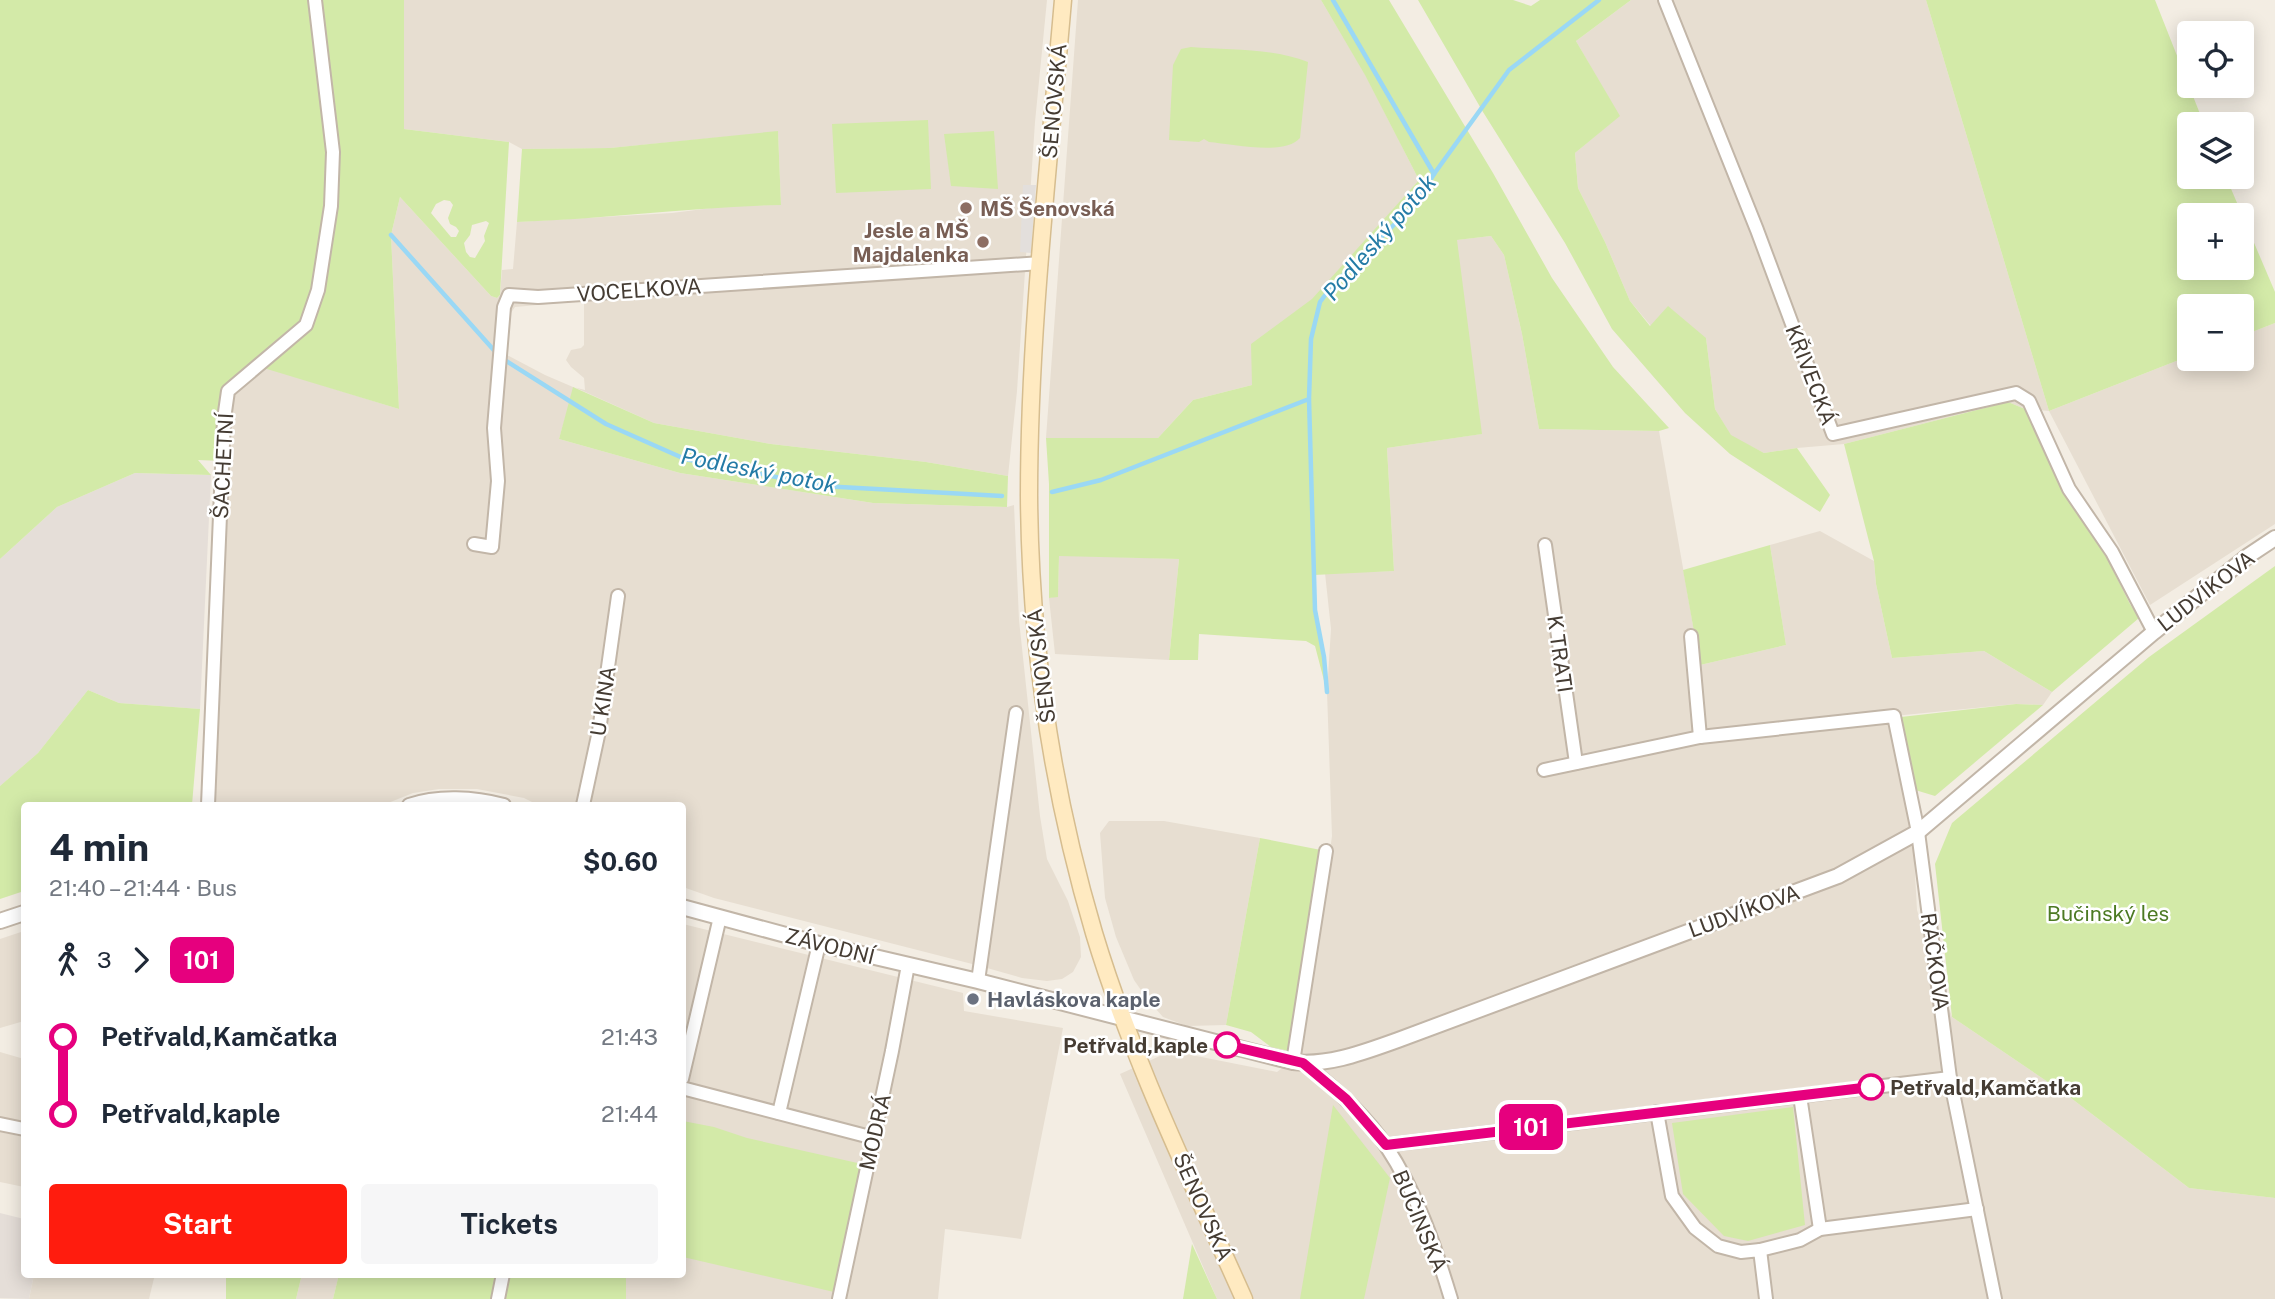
<!DOCTYPE html>
<html lang="en">
<head>
<meta charset="utf-8">
<style>
	body { margin:0; font-family:"Public Sans",sans-serif; background:#f6f6f7; color:#1f2937; height:100vh; display:flex; flex-direction:column; font-size:26px; white-space:nowrap }
	* { box-sizing:border-box; margin:0 }
	p { font-size:23px; color:#747a83 }
	.icon { flex:none; width:38px; height:38px; fill:none; stroke:currentColor; stroke-width:2; stroke-linecap:round; stroke-linejoin:round }
	.map { position:relative; flex:1; overflow:hidden }
	.drawer { position:absolute; left:21px; top:802px; width:665px; height:476px; display:flex; flex-direction:column; background:#fff; border-radius:7px; box-shadow:0 4px 18px #0003 }
	.drawer>* { flex:none }
	.badge { padding:0 14px; border-radius:10px; font-size:24px; line-height:46px }
	.tools { position:absolute; left:2177px; top:21px; display:grid; gap:14px }
	.tools a { display:grid; place-items:center; width:77px; height:77px; border-radius:7px; background:#fff; box-shadow:0 4px 18px #0003; font-size:35px }
	.map>.badge { position:absolute; translate:-50% -50%; box-shadow:0 0 0 4px #fff }
	.legs { display:flex; align-items:center; gap:10px; height:77px; padding:0 28px; font-size:23px }
	.legs p { margin-inline-start:auto }
	.head { display:flex; align-items:center; justify-content:space-between; height:119px; padding:0 28px }
	h1 { font-size:38px; font-weight:700; line-height:52px }
	.button { display:flex; gap:14px; margin-top:auto; padding:14px 28px }
	.button a { flex:1; height:80px; border-radius:7px; background:#ff1c0e; color:#fff; font-size:28px; font-weight:700; line-height:80px; text-align:center }
	.button a+a { background:#f6f6f7; color:#1f2937 }
	ul { padding:0 28px; list-style:none }
	li { display:flex; align-items:center; gap:24px; height:77px; font-size:26px }
	li i { display:grid; place-items:center; width:10px; height:100%; margin:0 9px; background:currentColor }
	li i::after { content:''; width:18px; height:18px; margin:-9px; border:5px solid; border-radius:50%; background:#fff }
	li p { margin-inline-start:auto }
	li:first-child i { background:linear-gradient(#0000 50%,currentColor 0) }
	li:last-child i { background:linear-gradient(currentColor 50%,#0000 0) }
	.map>svg:first-child { display:block }
	.residential { fill:#e7ded1; fill-rule:evenodd }
	.industrial { fill:#e5ded8 }
	.green { fill:#d3eaa8; fill-rule:evenodd }
	.parking { fill:#e3dfdc }
	.lines { fill:none; stroke-linecap:round; stroke-linejoin:round }
	.stream { stroke:#9ad8f5; stroke-width:4.5 }
	.minor-casing { stroke:#c2b6a8; stroke-width:16 }
	.tertiary-casing { stroke:#c2b6a8; stroke-width:18 }
	.secondary-casing { stroke:#d6bd8f; stroke-width:19 }
	.minor { stroke:#fff; stroke-width:12 }
	.tertiary { stroke:#fff; stroke-width:14 }
	.secondary { stroke:#ffeac1; stroke-width:16 }
	.line-1-casing { stroke:#fff; stroke-width:16 }
	.line-1 { stroke:#e6007e; stroke-width:10 }
	.education-dot { fill:#8d6e63; stroke:#fff; stroke-width:2.5 }
	.worship-dot { fill:#6b7280; stroke:#fff; stroke-width:2.5 }
	.stop-1-dot { fill:#fff; stroke:#e6007e; stroke-width:3.5 }
	.labels { text-anchor:middle; dominant-baseline:central; stroke-width:5; stroke-linejoin:round; paint-order:stroke }
	.street-label { font-size:21px; fill:#453c33; stroke:#fff }
	.education-label { font-size:21px; font-weight:bold; fill:#785e54; stroke:#fff; text-anchor:start }
	.park-label { font-size:21px; fill:#4c7a23; stroke:#fff }
	.worship-label { font-size:21px; font-weight:bold; fill:#5b616d; stroke:#fff; text-anchor:start }
	.stop-label { font-size:21px; font-weight:bold; fill:#453c33; stroke:#fff; text-anchor:end }
	.water-label { font-size:23px; font-style:italic; fill:#247ba6; stroke:#fff }
</style>
</head>
<body>
<div class="map">
<svg width="2275" height="1299" viewBox="0 0 2275 1299">
	<rect width="100%" height="100%" fill="#f3ede3"/>
	<g class="residential">
		<path d="M404,0h643l-12,122 -18,269 -9,85 -82,-14 -155,-18 -117,-21 -80,-36 -15,52 121,34 193,30 134,4 7,-2 5,115 21,196 7,43 21,42 12,36 1,20 -8,15 -11,7 -15,2 -25,-3 -42,-12 -266,-68 -31,-11 -1,-82h-144l-14,-7 -47,-9h-38l-26,4 -30,12h-175l20,-414 29,-26 142,44 -8,-174 9,-38 91,99 6,2 3,-3 2,-25 11,-1 4,-47 155,-9 55,-7 54,-1 -3,-73 -168,16 -88,1 -13,-7 -105,-13zM582,301l2,2v42l-3,3 -10,2 -5,10 5,7 13,11 1,12 -12,-3 -28,-12 -38,-20 -1,-8 4,-33 5,-7z"/>
		<polygon points="1078,0 1321,0 1365,74 1419,180 1351,257 1252,385 1193,400 1158,438 1046,438"/>
		<polygon points="1631,0 1926,0 2049,411 2189,356 2189,359 2242,359 2242,336 2275,323 2275,524 2150,605 2049,411 2025,409 2008,402 1844,444 1797,448 1764,453 1731,436 1715,409 1706,338 1651,326 1630,301 1605,242 1578,188 1575,153 1619,116 1576,41"/>
		<polygon points="1491,236 1504,255 1522,334 1539,429 1659,431 1700,665 1786,645 1770,545 1820,531 1874,561 1876,584 1892,658 1984,651 2052,692 2043,705 2016,704 1894,716 1912,819 1917,910 1952,1017 2067,1095 2189,1188 2275,1198 2275,1299 1217,1299 1120,1074 1171,1051 1277,1072 1301,1053 1332,836 1327,692 1331,629 1325,573 1394,571 1387,448 1481,434 1456,240"/>
		<polygon points="1059,555 1179,559 1169,660 1055,654 1049,598 1058,596"/>
		<polygon points="1109,821 1164,821 1260,838 1226,1025 1187,1026 1163,1017 1148,1000 1134,980 1116,937 1105,898 1100,833"/>
		<polygon points="683,924 963,993 964,1011 1063,1028 1021,1239 945,1229 938,1299 626,1299 626,1274 682,1274"/>
		<polygon points="24,931 24,1021 0,1028 0,939"/>
		<polygon points="0,1052 24,1059 24,1124 0,1120"/>
		<polygon points="0,1132 24,1137 24,1187 0,1182"/>
		<polygon points="34,1274 155,1274 149,1299 29,1299"/>
		<polygon points="302,1274 339,1274 333,1299 296,1299"/>
	</g>
	<g class="industrial">
		<polygon points="135,473 211,475 200,709 119,703 88,690 38,753 0,786 0,559 57,507"/>
		<polygon points="0,1213 24,1219 24,1274 34,1274 29,1299 0,1298"/>
	</g>
	<g class="green">
		<path d="M0,0h404v129l105,13 -9,153 -3,3 -6,-2 -91,-99 -9,38 8,174 -142,-43 -29,25 -6,70 -24,-1 13,15 -76,-2 -78,34 -57,52zM444,200l6,1 3,4 -5,13 2,6 6,3 3,4 -3,6h-5l-20,-24 5,-9zM486,221l3,2 -5,13 1,5 -10,17 -5,-1 -4,-5 -2,-9 6,-8 2,-10z"/>
		<path d="M1321,0h68l104,173 59,105 61,89 56,61 -10,3 -120,-2 -17,-95 -18,-79 -13,-19 -34,4 25,194 -95,14 7,123 -80,4c1,39 10,78 13,117l-12,-46 -9,-5 -107,-7 -1,26h-29l10,-101 -120,-3 -1,41 -9,1v-114l-3,-46h112l35,-38 59,-15 -1,-41 61,-45 107,-119 -54,-105z"/>
		<polygon points="1418,0 1513,0 1531,6 1540,0 1631,0 1576,41 1620,116 1575,153 1578,188 1605,242 1630,301 1650,326 1668,306 1706,338 1715,409 1731,435 1764,453 1797,448 1830,495 1820,512 1730,454 1685,413 1612,329 1565,243 1483,112"/>
		<path d="M1926,0h229l49,124h-15v53h37l49,115v31l-33,13v-30h-53v50l-140,55zM2189,215h53v53h-53z"/>
		<path d="M1191,47c38,3 81,1 117,15l-8,76c-15,18 -68,6 -91,4l-5,-3 -5,3 -30,-2 4,-75 8,-16z"/>
		<polygon points="928,120 931,189 836,193 832,124"/>
		<path d="M778,131l3,74c-88,2 -175,14 -264,17l5,-73 88,-1z"/>
		<polygon points="994,131 998,189 951,186 944,134"/>
		<polygon points="573,387 654,423 771,444 926,462 1008,476 1007,507 873,503 680,473 559,439"/>
		<polygon points="2008,402 2025,409 2063,493 2104,552 2130,604 2139,618 2052,692 1984,651 1892,658 1876,584 1874,561 1844,444"/>
		<polygon points="1770,545 1786,645 1700,665 1683,570"/>
		<polygon points="2275,566 2275,1198 2189,1188 2067,1095 1952,1017 1935,864 1952,823 2149,657"/>
		<polygon points="88,690 119,703 200,709 192,805 24,805 24,891 0,899 0,786 38,753"/>
		<polygon points="2016,704 2043,705 1935,796 1912,789 1901,717"/>
		<polygon points="1260,838 1326,851 1289,1051 1271,1047 1251,1032 1226,1025"/>
		<polygon points="1333,1105 1390,1178 1364,1299 1300,1299"/>
		<polygon points="1793,1107 1805,1225 1748,1241 1724,1236 1683,1194 1672,1123"/>
		<polygon points="683,1121 714,1127 747,1138 862,1164 834,1292 683,1257"/>
		<polygon points="1192,1244 1217,1299 1183,1299"/>
		<polygon points="226,1274 302,1274 296,1299 226,1299"/>
		<polygon points="339,1274 498,1274 492,1299 333,1299"/>
		<polygon points="507,1274 626,1274 626,1299 502,1299"/>
	</g>
	<polygon class="parking" points="1023,185 1036,185 1031,253 1020,252"/>
	<g class="lines">
		<g class="stream">
			<polyline points="1333,0 1434,174"/>
			<polyline points="391,235 500,357 606,424 685,459 822,486 1002,496"/>
			<polyline points="1309,399 1315,610 1324,657 1327,692"/>
			<polyline points="1052,492 1101,480 1309,399 1311,339 1320,302 1332,286 1415,204 1434,174 1509,70 1599,0"/>
		</g>
		<g class="minor-casing">
			<g id="minor">
				<polyline points="1665,0 1757,230 1833,434 2016,393 2029,401 2069,489 2112,552 2154,632"/>
				<polyline points="474,544 492,547 498,481 494,428 504,307 509,295 538,297 1041,263"/>
				<polyline points="1545,545 1576,763"/>
				<polyline points="1691,636 1700,737"/>
				<polyline points="1544,770 1700,737 1894,716 1918,832 1950,1078 1995,1299"/>
				<polyline points="208,805 224,419 228,391 306,325 318,290 331,206 333,152 315,0"/>
				<path d="M409,805c29,-10 65,-8 95,0"/>
				<polyline points="583,805 599,731 618,596"/>
				<polyline points="978,981 1016,713"/>
				<polyline points="1293,1062 1326,851"/>
				<path d="M1303,1063c31,24 62,51 83,83 31,47 49,100 65,153"/>
				<polyline points="682,1079 720,917"/>
				<polyline points="682,1088 874,1138"/>
				<polyline points="1800,1096 1820,1229"/>
				<polyline points="1657,1112 1672,1196 1695,1228 1718,1246 1741,1252 1760,1250 1766,1299"/>
				<polyline points="779,1113 819,944"/>
				<polyline points="0,1124 24,1129"/>
				<polyline points="1386,1145 1950,1078"/>
				<polyline points="1760,1250 1800,1240 1820,1229 1977,1209"/>
				<polyline points="498,1299 503,1274"/>
				<polyline points="839,1299 892,1051 908,965"/>
			</g>
		</g>
		<g class="tertiary-casing">
			<g id="tertiary">
				<path d="M682,907l137,37 159,37 315,81c36,4 71,-10 105,-22l440,-164 80,-44 236,-200 94,-76 27,-18"/>
				<polyline points="0,921 24,913"/>
			</g>
		</g>
		<g class="secondary-casing">
			<path id="secondary" d="M1063,0c-14,164 -34,330 -34,496 1,147 23,295 65,437 38,126 96,245 150,366"/>
		</g>
		<use href="#minor" class="minor"/>
		<use href="#tertiary" class="tertiary"/>
		<use href="#secondary" class="secondary"/>
	</g>
	<g class="lines">
		<g class="line-1-casing">
			<polyline id="line-1" points="1227,1045 1303,1063 1346,1099 1386,1145 1871,1087"/>
		</g>
		<use href="#line-1" class="line-1"/>
	</g>
	<g class="education-dot">
		<circle cx="966" cy="208" r="7"/>
		<circle cx="983" cy="242" r="7"/>
	</g>
	<circle class="worship-dot" cx="973" cy="999" r="7"/>
	<g class="stop-1-dot">
		<circle cx="1227" cy="1045" r="12"/>
		<circle cx="1871" cy="1087" r="12"/>
	</g>
	<g class="labels">
		<g class="street-label">
			<text transform="translate(1054 101) rotate(-85)">ŠENOVSKÁ</text>
			<text transform="translate(639 290) rotate(-4)">VOCELKOVA</text>
			<text transform="translate(1811 375) rotate(69)">KŘIVECKÁ</text>
			<text transform="translate(223 466) rotate(-87)">ŠACHETNÍ</text>
			<text transform="translate(2206 591) rotate(-38)">LUDVÍKOVA</text>
			<text transform="translate(1560 654) rotate(82)">K TRATI</text>
			<text transform="translate(1041 666) rotate(-97)">ŠENOVSKÁ</text>
			<text transform="translate(603 701) rotate(-81)">U KINA</text>
			<text transform="translate(1744 911) rotate(-20)">LUDVÍKOVA</text>
			<text transform="translate(830 946) rotate(14)">ZÁVODNÍ</text>
			<text transform="translate(1935 962) rotate(82)">RÁČKOVA</text>
			<text transform="translate(875 1132) rotate(-77)">MODRÁ</text>
			<text transform="translate(1203 1207) rotate(66)">ŠENOVSKÁ</text>
			<text transform="translate(1420 1221) rotate(67)">BUČINSKÁ</text>
		</g>
		<g class="education-label">
			<text x="980" y="208">MŠ Šenovská</text>
			<text x="969" y="230" text-anchor="end">Jesle a MŠ<tspan x="969" dy="24">Majdalenka</tspan></text>
		</g>
		<g class="park-label">
			<text x="2108" y="913">Bučinský les</text>
		</g>
		<g class="worship-label">
			<text x="987" y="999">Havláskova kaple</text>
		</g>
		<g class="stop-label">
			<text x="1208" y="1045">Petřvald,kaple</text>
			<text x="1890" y="1087" text-anchor="start">Petřvald,Kamčatka</text>
		</g>
		<g class="water-label">
			<text transform="translate(1379 237) rotate(-49)">Podleský potok</text>
			<text transform="translate(759 470) rotate(11)">Podleský potok</text>
		</g>
	</g>
</svg>
<div class="tools">
<a><svg class="icon" aria-label="locate" viewBox="0 0 24 24"><circle cx="12" cy="12" r="6"/><path d="M12 2v4M12 18v4M2 12h4M18 12h4"/></svg></a>
<a><svg class="icon" aria-label="layers" viewBox="0 0 24 24"><path d="M12 4l9 5-9 5-9-5zM3 14l9 5 9-5"/></svg></a>
<a>+</a>
<a>−</a>
</div>
<b class="badge" style="left:1531px;top:1127px;background:#e6007e;color:#fff">101</b>
<section class="drawer">
<div class="head"><div><h1>4 min</h1><p>21:40 – 21:44 · Bus</p></div><b>$0.60</b></div>
<div class="legs"><svg class="icon" aria-label="walk" viewBox="0 0 24 24"><circle cx="13" cy="4" r="2"/><path d="M13 8l-2 6 4 7M11 14l-3 7M7 12l3-4h3l4 4"/></svg>3<svg class="icon" aria-label="forward" viewBox="0 0 24 24"><path d="M9 5l7 7-7 7"/></svg><b class="badge" style="background:#e6007e;color:#fff">101</b></div>
<ul>
<li><i style="color:#e6007e"></i><b>Petřvald,Kamčatka</b><p>21:43</p></li>
<li><i style="color:#e6007e"></i><b>Petřvald,kaple</b><p>21:44</p></li>
</ul>
<div class="button"><a>Start</a><a>Tickets</a></div>
</section>
</div>
</body>
</html>
